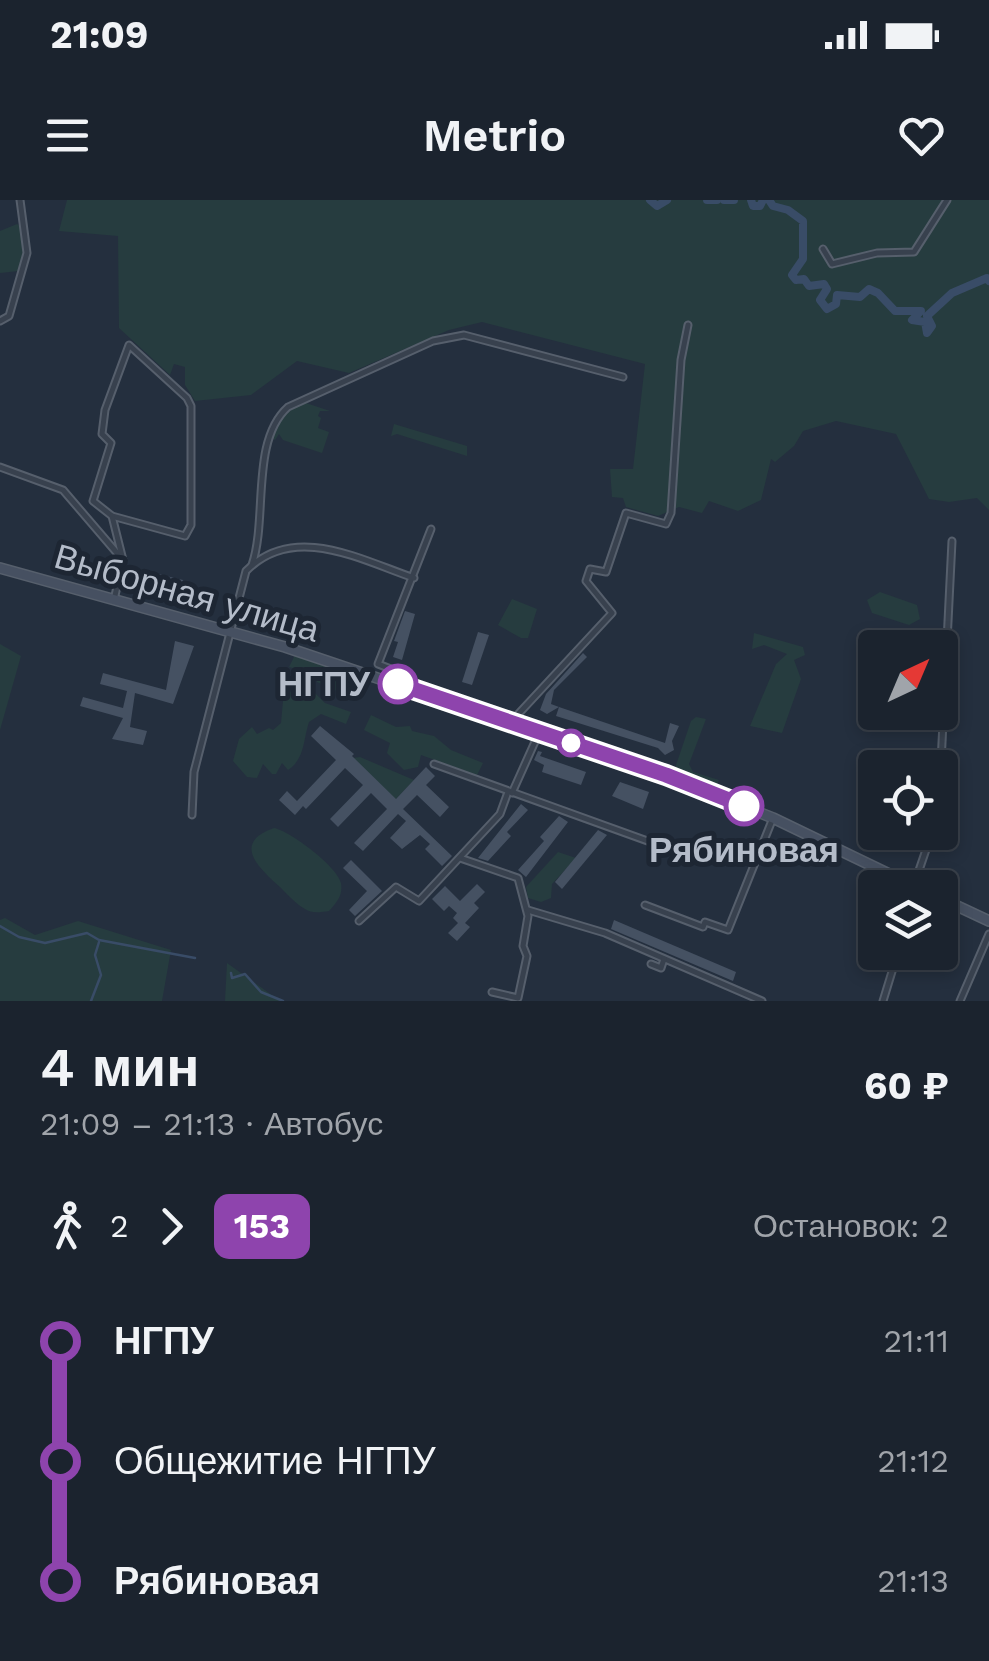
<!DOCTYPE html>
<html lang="ru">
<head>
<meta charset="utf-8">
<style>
	body { margin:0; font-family:"Work Sans",sans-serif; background:#242b36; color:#f1f3f6; height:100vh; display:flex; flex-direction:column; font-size:38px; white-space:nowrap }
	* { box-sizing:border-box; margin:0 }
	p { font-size:32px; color:#a0a4aa }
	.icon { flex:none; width:55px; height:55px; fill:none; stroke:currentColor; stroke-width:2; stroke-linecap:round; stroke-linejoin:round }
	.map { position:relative; height:801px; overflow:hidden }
	.side { display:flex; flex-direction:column; background:#1b232e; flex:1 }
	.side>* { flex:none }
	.badge { padding:0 20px; border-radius:15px; font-size:35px; line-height:65px }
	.needle { width:65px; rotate:44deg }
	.controls { position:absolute; left:858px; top:430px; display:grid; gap:20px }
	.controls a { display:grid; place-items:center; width:100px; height:100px; border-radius:10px; background:#1b232e; box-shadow:0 5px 15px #0003,0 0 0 2px #39404a; font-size:50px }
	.map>.badge { position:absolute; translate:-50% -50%; box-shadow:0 0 0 5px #fff }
	.legs { display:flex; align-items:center; gap:15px; height:110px; padding:0 40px; font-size:32px }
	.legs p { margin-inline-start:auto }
	.headline { display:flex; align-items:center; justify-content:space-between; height:170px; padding:0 40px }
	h1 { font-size:55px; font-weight:600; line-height:75px }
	ul { padding:0 40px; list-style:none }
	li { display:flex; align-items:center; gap:35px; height:120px; font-size:38px }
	li i { display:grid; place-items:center; width:15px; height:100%; margin:0 12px; background:currentColor }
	li i::after { content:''; width:25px; height:25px; margin:-12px; border:8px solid; border-radius:50%; background:#1b232e }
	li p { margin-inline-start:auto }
	li:first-child i { background:linear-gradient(#0000 50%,currentColor 0) }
	li:last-child i { background:linear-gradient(currentColor 50%,#0000 0) }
	.status { display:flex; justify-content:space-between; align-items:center; height:70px; padding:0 50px; background:#1b232e; direction:ltr }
	.status svg { height:28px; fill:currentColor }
	header { display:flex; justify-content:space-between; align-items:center; height:130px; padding:0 40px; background:#1b232e; font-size:45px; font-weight:600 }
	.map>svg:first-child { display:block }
	.green { fill:#263c3f }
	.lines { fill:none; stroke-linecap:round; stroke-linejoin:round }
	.stream { stroke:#394c67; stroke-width:2.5 }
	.river { stroke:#394c67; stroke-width:8 }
	.building { fill:#455162 }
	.minor-casing { stroke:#565f6c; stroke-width:9 }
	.secondary-casing { stroke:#565f6c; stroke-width:12 }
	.minor { stroke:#38414e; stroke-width:5 }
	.secondary { stroke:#465061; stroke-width:9 }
	.line-1-casing { stroke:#fff; stroke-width:22 }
	.line-1 { stroke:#8e44ad; stroke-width:15 }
	.stop-1-dot { fill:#fff; stroke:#8e44ad; stroke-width:5 }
	.labels { text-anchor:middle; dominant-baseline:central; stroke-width:10; stroke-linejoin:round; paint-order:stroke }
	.street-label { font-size:35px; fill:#b4bcc9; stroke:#1d2633 }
	.stop-label { font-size:35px; font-weight:bold; fill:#b4bcc9; stroke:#1d2633; text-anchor:end }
</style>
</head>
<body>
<div class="status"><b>21:09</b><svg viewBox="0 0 49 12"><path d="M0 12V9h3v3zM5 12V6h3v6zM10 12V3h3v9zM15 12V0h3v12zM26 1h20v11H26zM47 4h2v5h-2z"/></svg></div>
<header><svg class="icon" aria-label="menu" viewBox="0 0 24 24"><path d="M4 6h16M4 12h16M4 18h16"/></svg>Metrio<svg class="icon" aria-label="heart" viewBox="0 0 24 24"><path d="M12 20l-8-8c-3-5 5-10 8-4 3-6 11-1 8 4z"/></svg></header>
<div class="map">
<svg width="989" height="801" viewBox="0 0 989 801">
	<rect width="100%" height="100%" fill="#242f3e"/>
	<g class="green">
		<polygon points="67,0 989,0 989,310 977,298 949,302 929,299 896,234 836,221 803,231 794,246 775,262 771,259 761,300 738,311 709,301 702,313 679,307 658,316 626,307 623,298 612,297 610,269 633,269 645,164 482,122 449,130 349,173 297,161 251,195 195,201 185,185 185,167 174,164 170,175 119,128 118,36 59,31"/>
		<polygon points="17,24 21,27 24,52 19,71 0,73 0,31"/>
		<polygon points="303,202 330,211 320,211 318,216 321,218 318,228 329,232 322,253 283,240 279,234 275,240 271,237 282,215"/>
		<polygon points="394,224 467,246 467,256 397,234 391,236"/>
		<polygon points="880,392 917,405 920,419 909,425 872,413 867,400"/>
		<polygon points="512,399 537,409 528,438 521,438 498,425"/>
		<polygon points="754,433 803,447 805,455 794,460 801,479 782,533 750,526 776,464 787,454 764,445 752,449"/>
		<polygon points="0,444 21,456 0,530"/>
		<polygon points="295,455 360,478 355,499 317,482 317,475 289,467"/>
		<path d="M284,490l19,6 10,-5 12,12 26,9 -5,12 -25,-10 -12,8c-6,18 -4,37 -21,48l-6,-7 -6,11h-4l-9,-10 -6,14 -10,-1 -14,-16 6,-22 13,-12 5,7 12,-6 4,2 8,-7z"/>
		<polygon points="371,515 396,527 410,526 412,531 434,536 451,550 483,563 477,575 421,555 418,567 404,570 387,553 390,543 364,530"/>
		<polygon points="696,517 706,519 689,564 693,572 719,580 715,589 674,571 691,521"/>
		<polygon points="360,557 414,580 393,602 392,596 353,558"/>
		<path d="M274,628c16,3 63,38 67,55 2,13 -4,19 -12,28 -8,1 -17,3 -24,-2 -9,-5 -18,-15 -25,-22 -21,-19 -49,-44 -6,-59z"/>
		<polygon points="558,652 576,658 552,684 551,698 541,702 528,698 526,687"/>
		<polygon points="5,718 35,735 78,721 171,750 162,801 0,801 0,720"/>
		<polygon points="227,763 280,801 225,801"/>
	</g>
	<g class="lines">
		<g class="stream">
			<polyline points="0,726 19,737 45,743 87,733 99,740 195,758"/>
			<polyline points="231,773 232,778 245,774 261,792 283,801"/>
			<polyline points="91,801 101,775 95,755 99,742"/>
		</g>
		<g class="river">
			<polyline points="650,0 657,6 667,0"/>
			<polyline points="707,0 717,0"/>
			<polyline points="724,0 734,0"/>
			<polyline points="751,0 753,6 760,6 763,0"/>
			<polyline points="769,0 773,6 788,10 803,21 803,59 792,75 796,80 804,79 809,86 824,84 827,89 820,100 827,109 836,104 837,95 860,97 869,89 878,93 895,111 921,111 912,120 925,122 927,133 932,126 927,116 952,93 987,78 989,81"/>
		</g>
	</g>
	<g class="building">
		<polygon points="154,373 183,380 178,397 146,387"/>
		<polygon points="405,411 415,414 402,460 393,457 398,442 394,441"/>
		<polygon points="478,432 489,435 472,485 462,482"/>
		<polygon points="175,441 194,446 173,504 135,493 130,527 147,531 143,545 112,539 123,518 80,506 83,497 123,508 127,491 100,484 103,473 166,490"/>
		<polygon points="583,453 587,457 554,490 551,504 559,507 547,514 540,510 546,494"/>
		<polygon points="559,507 665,543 670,523 679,526 672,541 674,550 665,555 658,548 556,516"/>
		<polygon points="320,526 354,554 352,556 396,599 426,567 435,576 426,585 449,607 440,617 417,595 403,609 452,656 442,666 425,649 430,644 420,635 402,649 390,638 406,621 398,614 363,651 354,643 387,609 371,593 338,627 330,619 363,585 345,568 306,609 303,606 295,615 279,600 287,591 297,601 336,560 311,536"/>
		<polygon points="538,551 542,552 540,556 586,572 581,585 542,572 544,565 534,560"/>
		<polygon points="620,582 649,592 643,609 612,596"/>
		<polygon points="521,604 528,610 507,632 511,636 488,661 478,658"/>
		<polygon points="559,616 568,622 526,677 518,670 544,641 540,637"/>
		<polygon points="598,630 607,635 562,689 555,682"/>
		<polygon points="351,660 382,691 355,716 349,710 367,691 343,668"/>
		<polygon points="477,684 485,692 474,703 479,708 465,723 470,727 457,741 448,733 458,723 453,718 457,713 449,706 444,711 432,699 445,686 460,701"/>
		<polygon points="614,720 736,772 733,781 611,729"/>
	</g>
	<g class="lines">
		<g class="minor-casing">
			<g id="minor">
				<polyline points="823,49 832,64 877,53 914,52 947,0"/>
				<polyline points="0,121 9,116 27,53 20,0"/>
				<polygon points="129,145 187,198 191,206 191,325 185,336 112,316 93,301 111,243 102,234 105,210"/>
				<polyline points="0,267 63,290 123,360"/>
				<polyline points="112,316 123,360 114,400"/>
				<path d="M252,365c16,-47 -2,-124 36,-158l145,-66 31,-6 159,42"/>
				<polyline points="400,485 401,473 378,464 431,329"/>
				<polyline points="510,523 612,413 586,381 590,369 606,372 626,313 666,324 671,313 681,160 688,125"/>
				<polyline points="434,564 703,661"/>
				<polyline points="940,583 952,341"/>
				<polyline points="512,593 538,535"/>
				<path d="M192,615l2,-43 52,-201c48,-49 115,-11 168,7"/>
				<polyline points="460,658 518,678 528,716 523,746 527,756 518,798 492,792"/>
				<polyline points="914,685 932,632"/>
				<polyline points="645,705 703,727 705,722 728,730 773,618"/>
				<polyline points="528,710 605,733 762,801"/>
				<polyline points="359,721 396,687 419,701 500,614 508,592"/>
				<polyline points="651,764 661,768 664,759"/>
				<polyline points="883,801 898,752"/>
				<polyline points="960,801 989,734"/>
			</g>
		</g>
		<g class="secondary-casing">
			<g id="secondary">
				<polyline points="0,368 285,447 665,575 773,618 918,688"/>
				<polyline points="940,698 989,721"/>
			</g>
		</g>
		<use href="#minor" class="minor"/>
		<use href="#secondary" class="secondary"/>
	</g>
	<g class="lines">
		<g class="line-1-casing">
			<polyline id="line-1" points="398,484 666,575 744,606"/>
		</g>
		<use href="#line-1" class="line-1"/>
	</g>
	<g class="stop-1-dot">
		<circle cx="398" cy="484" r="18"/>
		<circle cx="571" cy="543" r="12"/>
		<circle cx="744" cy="606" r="18"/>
	</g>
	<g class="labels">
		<g class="street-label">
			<text transform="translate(187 393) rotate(16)">Выборная улица</text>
		</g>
		<g class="stop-label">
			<text x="370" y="484">НГПУ</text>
			<text x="744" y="650" text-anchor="middle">Рябиновая</text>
		</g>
	</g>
</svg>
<div class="controls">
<a><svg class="needle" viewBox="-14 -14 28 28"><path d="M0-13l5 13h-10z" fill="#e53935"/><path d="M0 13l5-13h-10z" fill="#a0a4aa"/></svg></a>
<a><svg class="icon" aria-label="locate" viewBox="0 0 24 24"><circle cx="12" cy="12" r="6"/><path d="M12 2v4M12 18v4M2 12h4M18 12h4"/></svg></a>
<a><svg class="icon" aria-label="layers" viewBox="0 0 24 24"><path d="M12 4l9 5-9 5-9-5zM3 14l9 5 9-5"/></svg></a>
</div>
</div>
<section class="side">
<div class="headline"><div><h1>4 мин</h1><p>21:09 – 21:13 · Автобус</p></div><b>60 ₽</b></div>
<div class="legs"><svg class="icon" aria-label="walk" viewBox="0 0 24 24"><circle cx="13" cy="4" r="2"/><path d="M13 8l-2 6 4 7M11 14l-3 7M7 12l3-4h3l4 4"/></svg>2<svg class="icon" aria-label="forward" viewBox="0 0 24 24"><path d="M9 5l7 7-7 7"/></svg><b class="badge" style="background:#8e44ad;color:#fff">153</b><p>Остановок: 2</p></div>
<ul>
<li><i style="color:#8e44ad"></i><b>НГПУ</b><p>21:11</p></li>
<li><i style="color:#8e44ad"></i><span>Общежитие НГПУ</span><p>21:12</p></li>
<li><i style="color:#8e44ad"></i><b>Рябиновая</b><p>21:13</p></li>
</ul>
</section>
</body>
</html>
